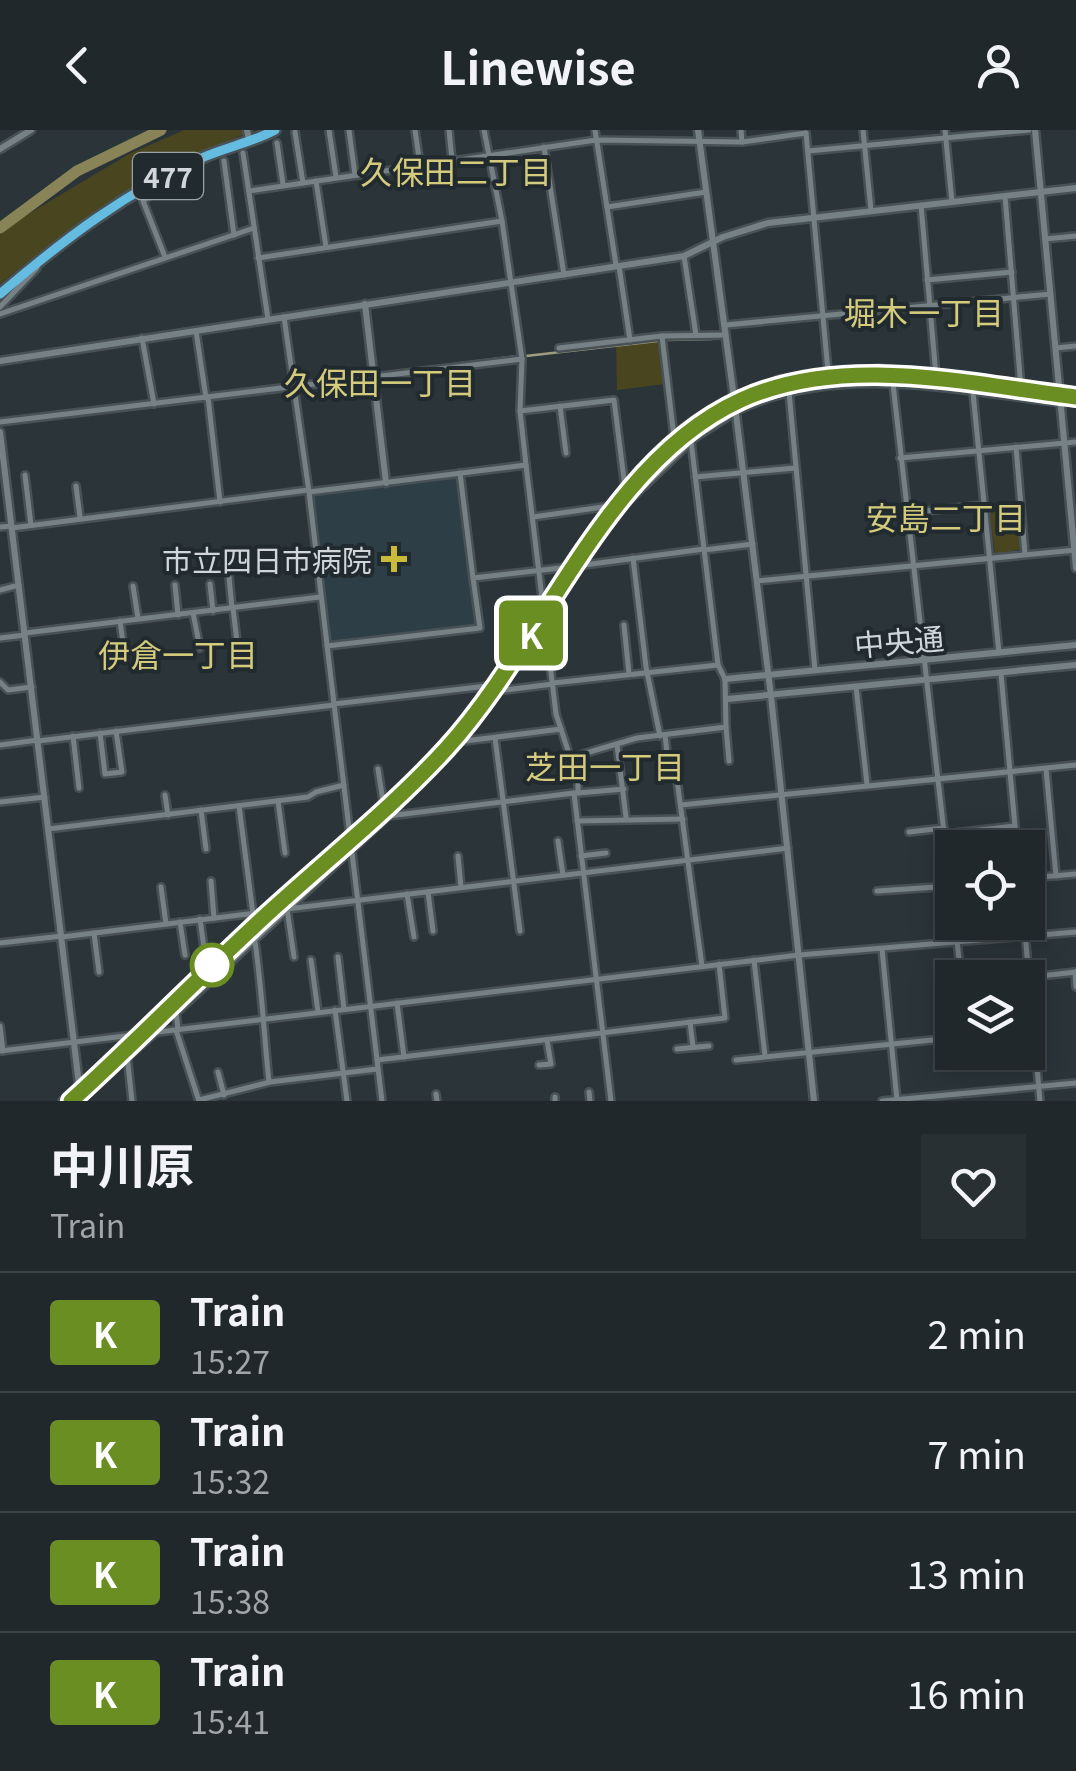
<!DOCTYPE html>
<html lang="en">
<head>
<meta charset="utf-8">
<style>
	body { margin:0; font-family:Georgia,"Noto Sans JP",serif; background:#283033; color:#f1f3f6; height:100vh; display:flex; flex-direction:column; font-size:38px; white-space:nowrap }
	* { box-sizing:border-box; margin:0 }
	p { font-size:32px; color:#a2a6a9 }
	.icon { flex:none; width:55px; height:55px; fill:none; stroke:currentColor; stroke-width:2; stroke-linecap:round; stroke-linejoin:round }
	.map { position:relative; height:971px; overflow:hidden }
	.details { display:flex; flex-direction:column; background:#20282b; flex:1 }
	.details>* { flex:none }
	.badge { padding:0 20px; border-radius:8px; font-size:35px; line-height:65px }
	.buttons { position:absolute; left:935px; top:700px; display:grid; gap:20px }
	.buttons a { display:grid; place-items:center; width:110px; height:110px; border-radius:0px; background:#20282b; box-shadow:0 5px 25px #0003,0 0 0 2px #3d4447; font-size:50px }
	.map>.badge { position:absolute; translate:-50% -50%; box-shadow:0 0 0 5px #fff }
	.round { display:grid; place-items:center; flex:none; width:105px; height:105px; border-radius:0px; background:#283033 }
	.overview { display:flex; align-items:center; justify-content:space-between; height:170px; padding:0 50px }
	h1 { font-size:48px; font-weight:700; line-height:75px }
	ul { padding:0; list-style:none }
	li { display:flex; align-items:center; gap:30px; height:120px; padding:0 50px; border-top:2px solid #3d4447 }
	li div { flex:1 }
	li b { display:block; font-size:38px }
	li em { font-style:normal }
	li .badge { min-width:110px; font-weight:700; text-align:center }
	header { display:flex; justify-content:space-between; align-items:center; height:130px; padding:0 50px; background:#20282b; font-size:45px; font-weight:700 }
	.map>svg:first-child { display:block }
	.built { fill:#2d3e46 }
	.green { fill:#49451e }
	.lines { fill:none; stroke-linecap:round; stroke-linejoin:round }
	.stream { stroke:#9e9d7f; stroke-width:2.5 }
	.river { stroke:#888458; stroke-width:11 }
	.minor-casing { stroke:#485155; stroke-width:10 }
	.tertiary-casing { stroke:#485155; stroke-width:11 }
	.trunk-casing { stroke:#485155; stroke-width:14 }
	.minor { stroke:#768186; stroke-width:5 }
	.tertiary { stroke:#768186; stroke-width:6 }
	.trunk { stroke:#64bde0; stroke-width:9 }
	.rail-casing { stroke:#bec4c7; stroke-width:6 }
	.rail { stroke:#212b2f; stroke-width:2.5; stroke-dasharray:8; stroke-linecap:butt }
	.line-casing { stroke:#fff; stroke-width:22 }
	.line { stroke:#6b8e23; stroke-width:15 }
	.poi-dot { fill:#c9ba3a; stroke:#212b2f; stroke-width:4 }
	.stop-dot { fill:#fff; stroke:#6b8e23; stroke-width:5 }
	.labels { text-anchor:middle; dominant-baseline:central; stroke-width:8; stroke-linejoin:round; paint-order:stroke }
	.shield { fill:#212b2f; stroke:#9ca3a6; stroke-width:2.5 }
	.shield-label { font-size:28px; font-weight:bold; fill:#d0d6d9 }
	.poi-label { font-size:30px; fill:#d0d6d9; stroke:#212b2f; text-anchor:end }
	.street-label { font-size:30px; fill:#d0d6d9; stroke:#212b2f }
	.neighbourhood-label { font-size:32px; fill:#d4cb7c; stroke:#212b2f }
</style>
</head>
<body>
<header><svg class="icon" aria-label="back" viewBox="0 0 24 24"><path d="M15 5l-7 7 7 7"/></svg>Linewise<svg class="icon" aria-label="person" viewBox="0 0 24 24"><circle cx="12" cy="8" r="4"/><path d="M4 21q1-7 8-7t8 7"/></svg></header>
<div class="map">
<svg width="1076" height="971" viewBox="0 0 1076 971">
	<rect width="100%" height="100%" fill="#2b3539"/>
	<polygon class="built" points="454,346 458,349 475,492 473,495 333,512 329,509 312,367 315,363"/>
	<g class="green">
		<path d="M184,0h71c-95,37 -177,89 -255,154v-53l129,-77z"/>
		<polygon points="659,209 665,254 617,260 616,214"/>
		<polygon points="1019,375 1022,419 995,424 989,377"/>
	</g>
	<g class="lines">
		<g class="stream">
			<polyline points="526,226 666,210 712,209"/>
			<polyline points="383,243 518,226"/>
			<polyline points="299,253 366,245"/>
			<polyline points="209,264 289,254"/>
			<polyline points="156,270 203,265"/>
			<polyline points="54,283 151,271"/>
		</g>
		<polyline class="river" points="0,98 77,41 161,0"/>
		<g class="minor-casing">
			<g id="minor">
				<polyline points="329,0 336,47"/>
				<polyline points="349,0 355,45"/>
				<polyline points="415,0 420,35"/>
				<polyline points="449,0 452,30"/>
				<polyline points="484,0 502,91 522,229 520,281 526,335"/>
				<polyline points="595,0 616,135"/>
				<polyline points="741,0 742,12"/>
				<polyline points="863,0 871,80"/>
				<polyline points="945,0 952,72"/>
				<polyline points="295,2 303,53"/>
				<polyline points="806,3 828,241"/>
				<polyline points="277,13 283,54"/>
				<polyline points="544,17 564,145"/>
				<polyline points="808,21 1029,0"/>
				<polyline points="243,23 268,189"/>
				<polyline points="224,31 234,105"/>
				<polyline points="316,51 326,117"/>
				<polyline points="249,61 596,10 742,12 806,3"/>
				<polyline points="1005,66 1021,258"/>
				<polyline points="921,75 936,246"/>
				<polyline points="607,77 706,62"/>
				<polyline points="1045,109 1076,106"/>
				<polyline points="684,126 696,205"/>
				<polyline points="165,127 143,71 181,41"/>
				<polyline points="258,128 502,91"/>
				<polyline points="619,136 630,210"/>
				<polyline points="927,150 1012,142"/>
				<polyline points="0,177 37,138"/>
				<polyline points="0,184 254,98"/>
				<polyline points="284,187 309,362"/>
				<polyline points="726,195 1051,164"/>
				<polyline points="196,201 206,268"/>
				<polyline points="662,206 674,307"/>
				<polyline points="142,208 154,274"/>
				<polyline points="559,218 662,206 726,205"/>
				<polyline points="1056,218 1076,216"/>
				<polyline points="893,254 952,773"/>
				<polyline points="789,262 815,540"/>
				<polyline points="973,263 999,523"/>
				<polyline points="208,267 220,372"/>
				<polyline points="734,268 779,249 879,238 1060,261"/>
				<polyline points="560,276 566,323"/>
				<polyline points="520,281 614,270 625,357"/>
				<path d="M736,281c103,-48 217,-21 325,-8"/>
				<polyline points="0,292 522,229"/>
				<polyline points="1016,317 1025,424"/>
				<polyline points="900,328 1076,312"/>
				<polyline points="460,343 473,448"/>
				<polyline points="25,345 31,395"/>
				<polyline points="695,347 795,338"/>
				<polyline points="76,356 80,387"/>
				<polyline points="906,383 983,375"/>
				<polyline points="0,397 12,396"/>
				<polyline points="12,398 308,360"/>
				<polyline points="704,420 753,414"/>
				<polyline points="227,426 232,478"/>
				<polyline points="633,428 646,537 660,606"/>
				<polyline points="757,451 1076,420"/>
				<polyline points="210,454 213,481"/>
				<polyline points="175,455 178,485"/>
				<polyline points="133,456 138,488"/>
				<polyline points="0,460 19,455"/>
				<polyline points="233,478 239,529"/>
				<polyline points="193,483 200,518"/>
				<polyline points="120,491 125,527"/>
				<polyline points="624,495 629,544"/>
				<polyline points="25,503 320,467"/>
				<polyline points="0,508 25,505"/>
				<polyline points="327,516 480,498 473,448 569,437 610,376 533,387"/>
				<polyline points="1001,544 1017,718"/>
				<polyline points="0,552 8,560 32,557"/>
				<polyline points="553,553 718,535"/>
				<polyline points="553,554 505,560 498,556 487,556 334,574 309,362 526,335 556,584 578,651 578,663 574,663 611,971"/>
				<polyline points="856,557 867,654"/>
				<polyline points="334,574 382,971"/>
				<polyline points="726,597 729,631"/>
				<polyline points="100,603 105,644 122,642 116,601"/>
				<polyline points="665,605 669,641 677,650 702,836"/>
				<polyline points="73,606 79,658"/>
				<polyline points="495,608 520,801"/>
				<polyline points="38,611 334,575"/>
				<polyline points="465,611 561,599"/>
				<polyline points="0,615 38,610"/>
				<polyline points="617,615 626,687"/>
				<polyline points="569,628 637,608 726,597 725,549 718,535 691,311"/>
				<polyline points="378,639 383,671"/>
				<polyline points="1046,639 1056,746"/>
				<polyline points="578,663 624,659"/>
				<polyline points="165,665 168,685"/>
				<polyline points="278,671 285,723"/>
				<polyline points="0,672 45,667"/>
				<polyline points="681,675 1076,635"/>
				<polyline points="239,676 253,784"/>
				<polyline points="201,680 206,719"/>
				<polyline points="577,691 683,689"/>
				<polyline points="48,699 308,667 316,662 344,655"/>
				<polyline points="909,702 944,698"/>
				<polyline points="945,704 1015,696"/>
				<polyline points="558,711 563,745"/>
				<polyline points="458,726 461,757"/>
				<polyline points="581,726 606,723"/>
				<polyline points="1028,748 1076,744"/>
				<polyline points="211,751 214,788"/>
				<polyline points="161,757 166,794"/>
				<polyline points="877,761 952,756"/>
				<polyline points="428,762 433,801"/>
				<polyline points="407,764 414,807"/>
				<polyline points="287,779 788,718"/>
				<polyline points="287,779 294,827"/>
				<polyline points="200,789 206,832"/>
				<polyline points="180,792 185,825"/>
				<polyline points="955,792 961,848"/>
				<polyline points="1024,792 1040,971"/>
				<polyline points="94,803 99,842"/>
				<path d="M62,807l194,-24 3,3c65,-60 139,-119 196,-185 44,-50 78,-109 114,-164l135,-18"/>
				<path d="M255,812c7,47 9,94 14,140"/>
				<polyline points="0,813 62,806"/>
				<polyline points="882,819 897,970"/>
				<polyline points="338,827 344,879"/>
				<polyline points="311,830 318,882"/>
				<polyline points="754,830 765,926"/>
				<polyline points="1075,842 1076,857"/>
				<polyline points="1023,848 1076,842"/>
				<polyline points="397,873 404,927"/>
				<polyline points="335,880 347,971"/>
				<polyline points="690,892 693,917"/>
				<polyline points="0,896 3,921"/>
				<polyline points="178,899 176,883 388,686 574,663"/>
				<polyline points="176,900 199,971"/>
				<polyline points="677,919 709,916"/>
				<polyline points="0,921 799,825 1076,802"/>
				<polyline points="127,925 132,971"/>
				<polyline points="377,930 725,888 719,834"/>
				<polyline points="736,930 952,908"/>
				<polyline points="539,935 551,934 547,910"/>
				<polyline points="218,942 224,965"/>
				<polyline points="589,962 590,971"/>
				<polyline points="436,964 437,971"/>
				<polyline points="555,967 555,971"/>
				<polyline points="199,970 270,952 377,939"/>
				<polyline points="62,971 78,957"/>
				<polyline points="77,971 154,904"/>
				<polyline points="882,971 1076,953"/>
			</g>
		</g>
		<g class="tertiary-casing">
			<g id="tertiary">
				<polyline points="247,0 249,10"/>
				<polyline points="1035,0 1076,438"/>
				<polyline points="0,19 31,0"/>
				<polyline points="365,174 386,353"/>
				<polyline points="0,231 684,126 723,107 768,93 1076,58"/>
				<polyline points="734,268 771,566 814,971"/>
				<polyline points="0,302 81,971"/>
				<polyline points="627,372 695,307 736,281"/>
				<path d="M610,376c32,-43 73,-87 124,-108l-36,-268"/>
				<polyline points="725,549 1076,515"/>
				<polyline points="727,569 1076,535"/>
			</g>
		</g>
		<g class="trunk-casing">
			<path id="trunk" d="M0,164c63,-54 127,-103 204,-137 23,-10 49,-15 71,-27"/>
		</g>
		<use href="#minor" class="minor"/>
		<use href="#tertiary" class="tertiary"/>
		<use href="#trunk" class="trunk"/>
		<g class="rail-casing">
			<path id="rail" d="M71,971c69,-63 134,-130 203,-193 57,-52 120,-102 172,-159 97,-107 159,-287 295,-349 101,-46 228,-16 335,-3"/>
		</g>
		<use href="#rail" class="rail"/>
	</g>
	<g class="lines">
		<g class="line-casing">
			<path id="line" d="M71,971c65,-59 127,-123 192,-183 61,-56 127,-108 183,-169 98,-107 159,-287 295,-349 103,-47 227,-16 335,-3"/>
		</g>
		<use href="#line" class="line"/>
	</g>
	<path class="poi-dot" d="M389 414h10v10h10v10h-10v10h-10v-10h-10v-10h10z"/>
	<circle class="stop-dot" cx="212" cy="835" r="20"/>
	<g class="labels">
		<rect class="shield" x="133" y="23" width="70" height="46" rx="8"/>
		<g class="shield-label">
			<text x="168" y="46">477</text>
		</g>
		<g class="poi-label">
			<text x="372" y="429">市立四日市病院</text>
		</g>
		<g class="street-label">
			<text transform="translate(899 510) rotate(-5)">中央通</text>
		</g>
		<g class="neighbourhood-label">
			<text x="456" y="40">久保田二丁目</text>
			<text x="924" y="181">堀木一丁目</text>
			<text x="380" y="251">久保田一丁目</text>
			<text x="946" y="386">安島二丁目</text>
			<text x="178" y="523">伊倉一丁目</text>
			<text x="605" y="635">芝田一丁目</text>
		</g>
	</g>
</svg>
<div class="buttons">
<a><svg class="icon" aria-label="locate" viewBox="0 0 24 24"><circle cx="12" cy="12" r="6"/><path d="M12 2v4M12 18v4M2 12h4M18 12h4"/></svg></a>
<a><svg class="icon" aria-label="layers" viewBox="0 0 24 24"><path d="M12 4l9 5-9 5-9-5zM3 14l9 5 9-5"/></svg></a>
</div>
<b class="badge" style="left:531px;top:503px;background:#6b8e23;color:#fff">K</b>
</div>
<section class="details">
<div class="overview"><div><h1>中川原</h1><p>Train</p></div><a class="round"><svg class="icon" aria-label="heart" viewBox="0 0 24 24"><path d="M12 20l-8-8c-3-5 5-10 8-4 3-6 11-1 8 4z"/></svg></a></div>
<ul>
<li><span class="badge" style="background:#6b8e23;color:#fff">K</span><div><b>Train</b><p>15:27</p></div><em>2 min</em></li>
<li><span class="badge" style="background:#6b8e23;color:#fff">K</span><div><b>Train</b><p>15:32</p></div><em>7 min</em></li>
<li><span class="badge" style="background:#6b8e23;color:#fff">K</span><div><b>Train</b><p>15:38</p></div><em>13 min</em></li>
<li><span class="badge" style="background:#6b8e23;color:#fff">K</span><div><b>Train</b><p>15:41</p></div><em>16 min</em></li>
</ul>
</section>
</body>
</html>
